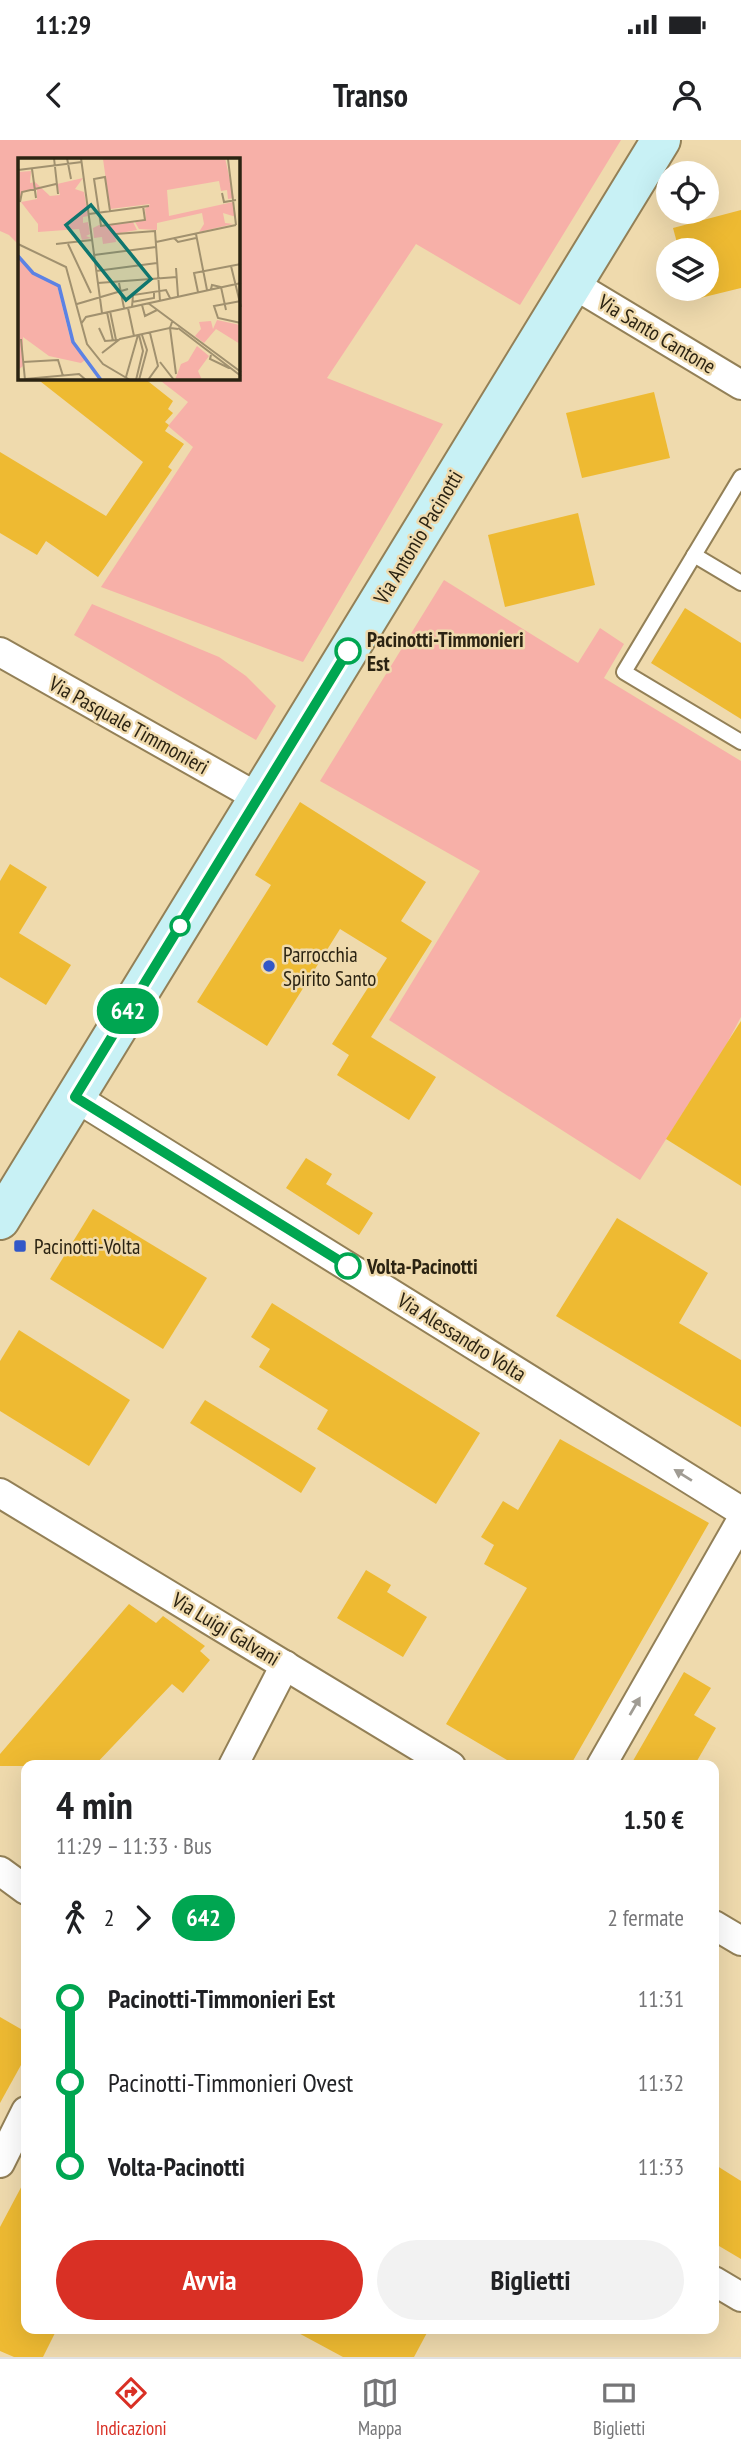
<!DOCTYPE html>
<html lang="it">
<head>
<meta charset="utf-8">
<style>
	body { margin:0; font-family:"PT Sans Narrow",sans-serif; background:#f2f2f2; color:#202124; height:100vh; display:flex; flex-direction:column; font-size:26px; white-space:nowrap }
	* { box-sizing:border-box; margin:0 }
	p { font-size:23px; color:#757577 }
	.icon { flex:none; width:38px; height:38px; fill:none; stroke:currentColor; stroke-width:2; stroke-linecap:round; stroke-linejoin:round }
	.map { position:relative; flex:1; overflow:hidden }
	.side { position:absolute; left:21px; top:1620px; width:698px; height:574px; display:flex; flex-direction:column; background:#fff; border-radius:14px; box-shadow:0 7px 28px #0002 }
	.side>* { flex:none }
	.badge { padding:0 14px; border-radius:23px; font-size:24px; line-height:46px }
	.tools { position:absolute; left:656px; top:21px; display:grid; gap:14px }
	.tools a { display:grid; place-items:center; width:63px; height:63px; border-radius:50%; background:#fff; box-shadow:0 7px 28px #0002; font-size:35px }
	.map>.badge { position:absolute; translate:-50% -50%; box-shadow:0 0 0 4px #fff }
	.legs { display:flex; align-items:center; gap:10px; height:77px; padding:0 35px; font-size:23px }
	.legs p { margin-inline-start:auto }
	.headline { display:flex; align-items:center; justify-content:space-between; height:119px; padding:0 35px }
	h1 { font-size:38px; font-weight:700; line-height:52px }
	.cta { display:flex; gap:14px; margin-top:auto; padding:14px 35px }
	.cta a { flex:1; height:80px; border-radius:42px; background:#d93025; color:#fff; font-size:28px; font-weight:700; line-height:80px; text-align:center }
	.cta a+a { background:#f2f2f2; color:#202124 }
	ul { padding:0 35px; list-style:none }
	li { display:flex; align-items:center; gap:24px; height:84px; font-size:26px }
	li i { display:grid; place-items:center; width:10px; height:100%; margin:0 9px; background:currentColor }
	li i::after { content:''; width:18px; height:18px; margin:-9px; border:5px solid; border-radius:50%; background:#fff }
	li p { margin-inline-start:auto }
	li:first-child i { background:linear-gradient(#0000 50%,currentColor 0) }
	li:last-child i { background:linear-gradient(currentColor 50%,#0000 0) }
	.status { display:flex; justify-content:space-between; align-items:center; height:49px; padding:0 35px; background:#fff; direction:ltr }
	.status svg { height:19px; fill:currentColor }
	header { display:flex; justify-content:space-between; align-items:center; height:91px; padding:0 35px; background:#fff; font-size:32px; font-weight:700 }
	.tabs { display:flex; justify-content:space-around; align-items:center; height:98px; border-top:2px solid #e0e0e0; background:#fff; font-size:19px; color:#757577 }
	.tabs a { display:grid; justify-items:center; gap:4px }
	.tabs .selected { color:#d93025 }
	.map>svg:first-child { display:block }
	.green { fill:#f7b0a8 }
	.building { fill:#eeba32 }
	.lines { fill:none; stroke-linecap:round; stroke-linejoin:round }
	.service-casing { stroke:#938057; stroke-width:18 }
	.minor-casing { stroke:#938057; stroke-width:32 }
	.secondary-casing { stroke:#938057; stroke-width:42 }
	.service { stroke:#fff; stroke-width:14 }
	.minor { stroke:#fff; stroke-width:28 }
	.secondary { stroke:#c8f1f5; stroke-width:38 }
	.oneway { fill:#a09c94 }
	.line-1-casing { stroke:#fff; stroke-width:16 }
	.line-1 { stroke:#00a651; stroke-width:10 }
	.stop-1-dot { fill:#fff; stroke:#00a651; stroke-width:3.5 }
	.poi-dot { fill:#3257c7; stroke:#efdaad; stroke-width:2.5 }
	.labels { text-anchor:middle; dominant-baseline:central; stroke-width:5; stroke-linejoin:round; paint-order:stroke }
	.street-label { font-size:21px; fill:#2b2312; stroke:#efdaad }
	.stop-label { font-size:21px; font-weight:bold; fill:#2b2312; stroke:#efdaad; text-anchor:start }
	.poi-label { font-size:21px; fill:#2b2312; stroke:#efdaad; text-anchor:start }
	.inset-river { fill:none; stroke:#5c82e4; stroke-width:3.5 }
	.inset-road { fill:none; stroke:#a1916f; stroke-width:2 }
	.view { fill:#0f766e; fill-opacity:0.15; stroke:#0f766e; stroke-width:3.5 }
	.inset-edge { fill:none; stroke:#2b2312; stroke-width:3.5 }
</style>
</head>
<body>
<div class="status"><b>11:29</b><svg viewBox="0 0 49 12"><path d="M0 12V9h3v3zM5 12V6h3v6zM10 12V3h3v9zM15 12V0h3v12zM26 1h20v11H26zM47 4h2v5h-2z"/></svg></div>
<header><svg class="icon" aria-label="back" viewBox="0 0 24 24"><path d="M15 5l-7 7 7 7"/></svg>Transo<svg class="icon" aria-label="person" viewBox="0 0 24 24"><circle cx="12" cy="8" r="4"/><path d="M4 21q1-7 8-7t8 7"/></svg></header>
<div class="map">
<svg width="741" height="2217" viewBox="0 0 741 2217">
	<rect width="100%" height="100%" fill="#efdaad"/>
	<g class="green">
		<polygon points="0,0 621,0 520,165 416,104 327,238 443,284 303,522 101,447 193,307 168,286 188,262 157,238 238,238 238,19 19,19 19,105 9,95 0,91"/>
		<polygon points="444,440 578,523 600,488 624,504 604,538 741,621 741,877 725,907 640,1040 389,880 480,731 320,641"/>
		<polygon points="92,464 219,517 246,536 276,566 256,600 74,495"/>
	</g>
	<g class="building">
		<polygon points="741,70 741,148 692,160 689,149 707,149 707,110 679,110 673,88"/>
		<polygon points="36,238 144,238 173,261 168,269 173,273 165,282 169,285 165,291 184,304 168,327 172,330 98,437 46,401 37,415 0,393 0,312 106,376 143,322"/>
		<polygon points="654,252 670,318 582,338 566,273"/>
		<polygon points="578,373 595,445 505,467 488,395"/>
		<polygon points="685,468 741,503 741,579 651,523"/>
		<polygon points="300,662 426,742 401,781 432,801 371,897 436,937 409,980 337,935 349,915 332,904 387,818 340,789 267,906 197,862 271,745 255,735"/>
		<polygon points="10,724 47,747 19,793 71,825 46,865 0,837 0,741"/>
		<polygon points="741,881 741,1046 666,999"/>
		<polygon points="306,1018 332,1034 326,1044 373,1073 359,1095 286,1048"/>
		<polygon points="93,1069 207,1138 163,1209 50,1139"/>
		<polygon points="617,1078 708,1133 679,1183 741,1220 741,1287 556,1176"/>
		<polygon points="272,1163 480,1293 436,1364 317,1289 328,1270 259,1227 270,1209 251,1197"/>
		<polygon points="19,1190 130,1260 89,1326 0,1271 0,1221"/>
		<polygon points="205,1260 316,1328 301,1353 190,1283"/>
		<polygon points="560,1299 709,1383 570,1626 517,1626 446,1584 527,1448 484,1424 494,1405 481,1397 503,1361 518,1370"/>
		<polygon points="366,1430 391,1445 387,1452 427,1477 403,1517 337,1478"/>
		<polygon points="129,1464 156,1483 163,1476 205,1506 200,1511 210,1520 183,1553 172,1544 94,1626 0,1626 0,1614"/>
		<polygon points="684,1532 711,1548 694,1575 716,1588 694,1626 630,1626"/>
		<polygon points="0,1877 26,1892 26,1916 0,1963"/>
		<polygon points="714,2024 741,2041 741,2119 714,2103"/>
		<polygon points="26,2038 26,2189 57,2189 43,2217 14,2217 0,2211 0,2087"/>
		<polygon points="291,2189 429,2189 414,2217 343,2217"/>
	</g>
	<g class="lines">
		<g class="service-casing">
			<g id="service">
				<polyline points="741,337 624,532 741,602"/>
				<polyline points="694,415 741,443"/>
			</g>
		</g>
		<g class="minor-casing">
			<g id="minor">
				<polyline points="573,144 741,245"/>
				<polyline points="0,512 259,658"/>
				<polyline points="75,957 741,1371"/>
				<polyline points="0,1353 451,1626"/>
				<polyline points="233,1626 285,1525"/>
				<polyline points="601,1626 741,1381"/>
				<polyline points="0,1731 26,1750"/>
				<polyline points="714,1785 741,1801"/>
				<polyline points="0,2023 26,1971"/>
				<polyline points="714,2141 741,2157"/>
			</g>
		</g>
		<g class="secondary-casing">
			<polyline id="secondary" points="0,1080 661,0"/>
		</g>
		<use href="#service" class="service"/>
		<use href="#minor" class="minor"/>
		<use href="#secondary" class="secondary"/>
	</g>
	<defs><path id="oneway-solid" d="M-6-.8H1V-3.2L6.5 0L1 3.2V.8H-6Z" transform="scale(1.75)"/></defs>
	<g class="oneway">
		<use href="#oneway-solid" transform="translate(683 1335) rotate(-148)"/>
		<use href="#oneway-solid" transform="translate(635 1566) rotate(-60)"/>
	</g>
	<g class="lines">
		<g class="line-1-casing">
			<polyline id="line-1" points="348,1126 75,957 348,511"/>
		</g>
		<use href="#line-1" class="line-1"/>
	</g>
	<g class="stop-1-dot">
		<circle cx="348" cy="511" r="12"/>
		<circle cx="180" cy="786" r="9"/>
		<circle cx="348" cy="1126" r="12"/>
	</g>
	<g class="poi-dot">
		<circle cx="269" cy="826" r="7"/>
		<rect x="13" y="1099" width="14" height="14" rx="3.5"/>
	</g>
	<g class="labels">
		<g class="street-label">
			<text transform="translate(657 194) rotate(31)">Via Santo Cantone</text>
			<text transform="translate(418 397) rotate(-59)">Via Antonio Pacinotti</text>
			<text transform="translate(129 585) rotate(29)">Via Pasquale Timmonieri</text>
			<text transform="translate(462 1197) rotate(32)">Via Alessandro Volta</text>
			<text transform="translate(226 1489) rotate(31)">Via Luigi Galvani</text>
		</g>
		<g class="stop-label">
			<text x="367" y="499">Pacinotti-Timmonieri<tspan x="367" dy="24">Est</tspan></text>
			<text x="367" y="1126">Volta-Pacinotti</text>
		</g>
		<g class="poi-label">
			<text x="283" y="814">Parrocchia<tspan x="283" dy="24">Spirito Santo</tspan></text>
			<text x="34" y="1106">Pacinotti-Volta</text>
		</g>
	</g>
	<g transform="translate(18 18)">
		<rect width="222" height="222" fill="#efdaad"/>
		<path d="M207,0l9,40 -6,1 -1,-9 -6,1 -2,-10 -52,9 2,26 64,-14 3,15 -13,-4 2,10 8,1 -34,8 5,-8 -2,-11 -45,10v7l-18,-1 -4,-7 11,-2 -1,-11 5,-5 -40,5 -7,-50zM13,13l-1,12 5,-1 15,14 10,-1 -3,-11 26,-6 -8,11 9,3 4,24 -5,1v6l5,-1 2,12 -4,2 5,2 -9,2 -3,-11 -41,3v-8l-17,-22 16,-3v-9l-15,1 -2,8 -2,-4v-23zM115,64l4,8 -22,4 1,8 -13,2 -1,-7 -8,1 -1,-10 6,-3zM0,99l14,16 25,12 13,53 15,22 -4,3 -32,-7 -26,-19v29l-5,4zM199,162l23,5v19l-24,-15 -12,14 -9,-7 6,-7 -2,-7 12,-1 2,8zM179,188l12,10 -11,15 4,9h-27l6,-16 7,-3z" fill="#f7b0a8"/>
		<path class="inset-river" d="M0,98l15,17 26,13 14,56 28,38"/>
		<path class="inset-road" d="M36,0l4,36M49,0l4,21M63,0l21,155M210,1l8,66M14,11l4,29M0,12l64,-8M204,35l2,9 12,-2M2,44l2,-10 34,-8M92,53l-5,-34 -11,2 7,47 44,-6 -2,-14M71,56l60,-8M98,76l39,-3 5,70M178,76l11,56M156,80l4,4 18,-4M138,84l80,-17M0,86l48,23 21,77 16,20 27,16M38,86l36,-4M50,86l23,49M76,97l62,-8M213,108l10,41M158,110l2,28M78,113l61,-8M80,125l79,-6M101,125l5,25M193,131l1,-4 9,2 5,23M180,134l-4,-19 47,-9M223,143l-27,5 4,12 23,5M114,144l22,-4v-6M130,145l93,69M59,146l51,-15M124,147l3,11 12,-6M114,149l1,-12 33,-5 4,8M110,150l6,28M92,153l6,29M89,154l6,29M63,166l5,-7 155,-34M81,170l6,13 13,-1M160,170l63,48M3,181l4,41M84,195l18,-14 50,-11 2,-6M193,197l-1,4 19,9M5,204l35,-2 5,16M142,204l14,18M158,216l-6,-46 8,1M108,219l12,-42M7,221l54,-5 7,6M118,222l7,-29 -4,-16M121,222l8,-30 -5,-15M130,222l10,-14 -8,-33"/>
		<path class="view" d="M73,47l60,74 -25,21 -60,-75z"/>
		<rect width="222" height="222" class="inset-edge"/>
	</g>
</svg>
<div class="tools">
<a><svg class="icon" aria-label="locate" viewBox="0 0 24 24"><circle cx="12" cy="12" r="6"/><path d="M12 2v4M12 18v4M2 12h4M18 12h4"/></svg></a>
<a><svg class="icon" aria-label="layers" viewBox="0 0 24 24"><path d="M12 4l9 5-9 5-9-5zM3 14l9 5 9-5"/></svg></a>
</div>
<b class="badge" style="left:128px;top:871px;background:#00a651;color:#fff">642</b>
<section class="side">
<div class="headline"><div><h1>4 min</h1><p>11:29 – 11:33 · Bus</p></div><b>1.50 €</b></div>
<div class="legs"><svg class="icon" aria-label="walk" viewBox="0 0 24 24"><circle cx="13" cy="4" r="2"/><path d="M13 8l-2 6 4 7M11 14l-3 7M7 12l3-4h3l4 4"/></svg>2<svg class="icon" aria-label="forward" viewBox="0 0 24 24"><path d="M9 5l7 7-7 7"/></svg><b class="badge" style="background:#00a651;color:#fff">642</b><p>2 fermate</p></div>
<ul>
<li><i style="color:#00a651"></i><b>Pacinotti-Timmonieri Est</b><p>11:31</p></li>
<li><i style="color:#00a651"></i><span>Pacinotti-Timmonieri Ovest</span><p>11:32</p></li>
<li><i style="color:#00a651"></i><b>Volta-Pacinotti</b><p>11:33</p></li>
</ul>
<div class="cta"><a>Avvia</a><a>Biglietti</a></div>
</section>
</div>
<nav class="tabs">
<a class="selected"><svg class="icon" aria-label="directions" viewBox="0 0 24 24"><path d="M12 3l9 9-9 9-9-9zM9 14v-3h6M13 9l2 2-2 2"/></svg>Indicazioni</a>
<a><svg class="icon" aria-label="map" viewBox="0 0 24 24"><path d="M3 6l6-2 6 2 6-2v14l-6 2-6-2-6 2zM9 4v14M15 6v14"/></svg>Mappa</a>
<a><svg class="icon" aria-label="tickets" viewBox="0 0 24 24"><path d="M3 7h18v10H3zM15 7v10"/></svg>Biglietti</a>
</nav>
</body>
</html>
